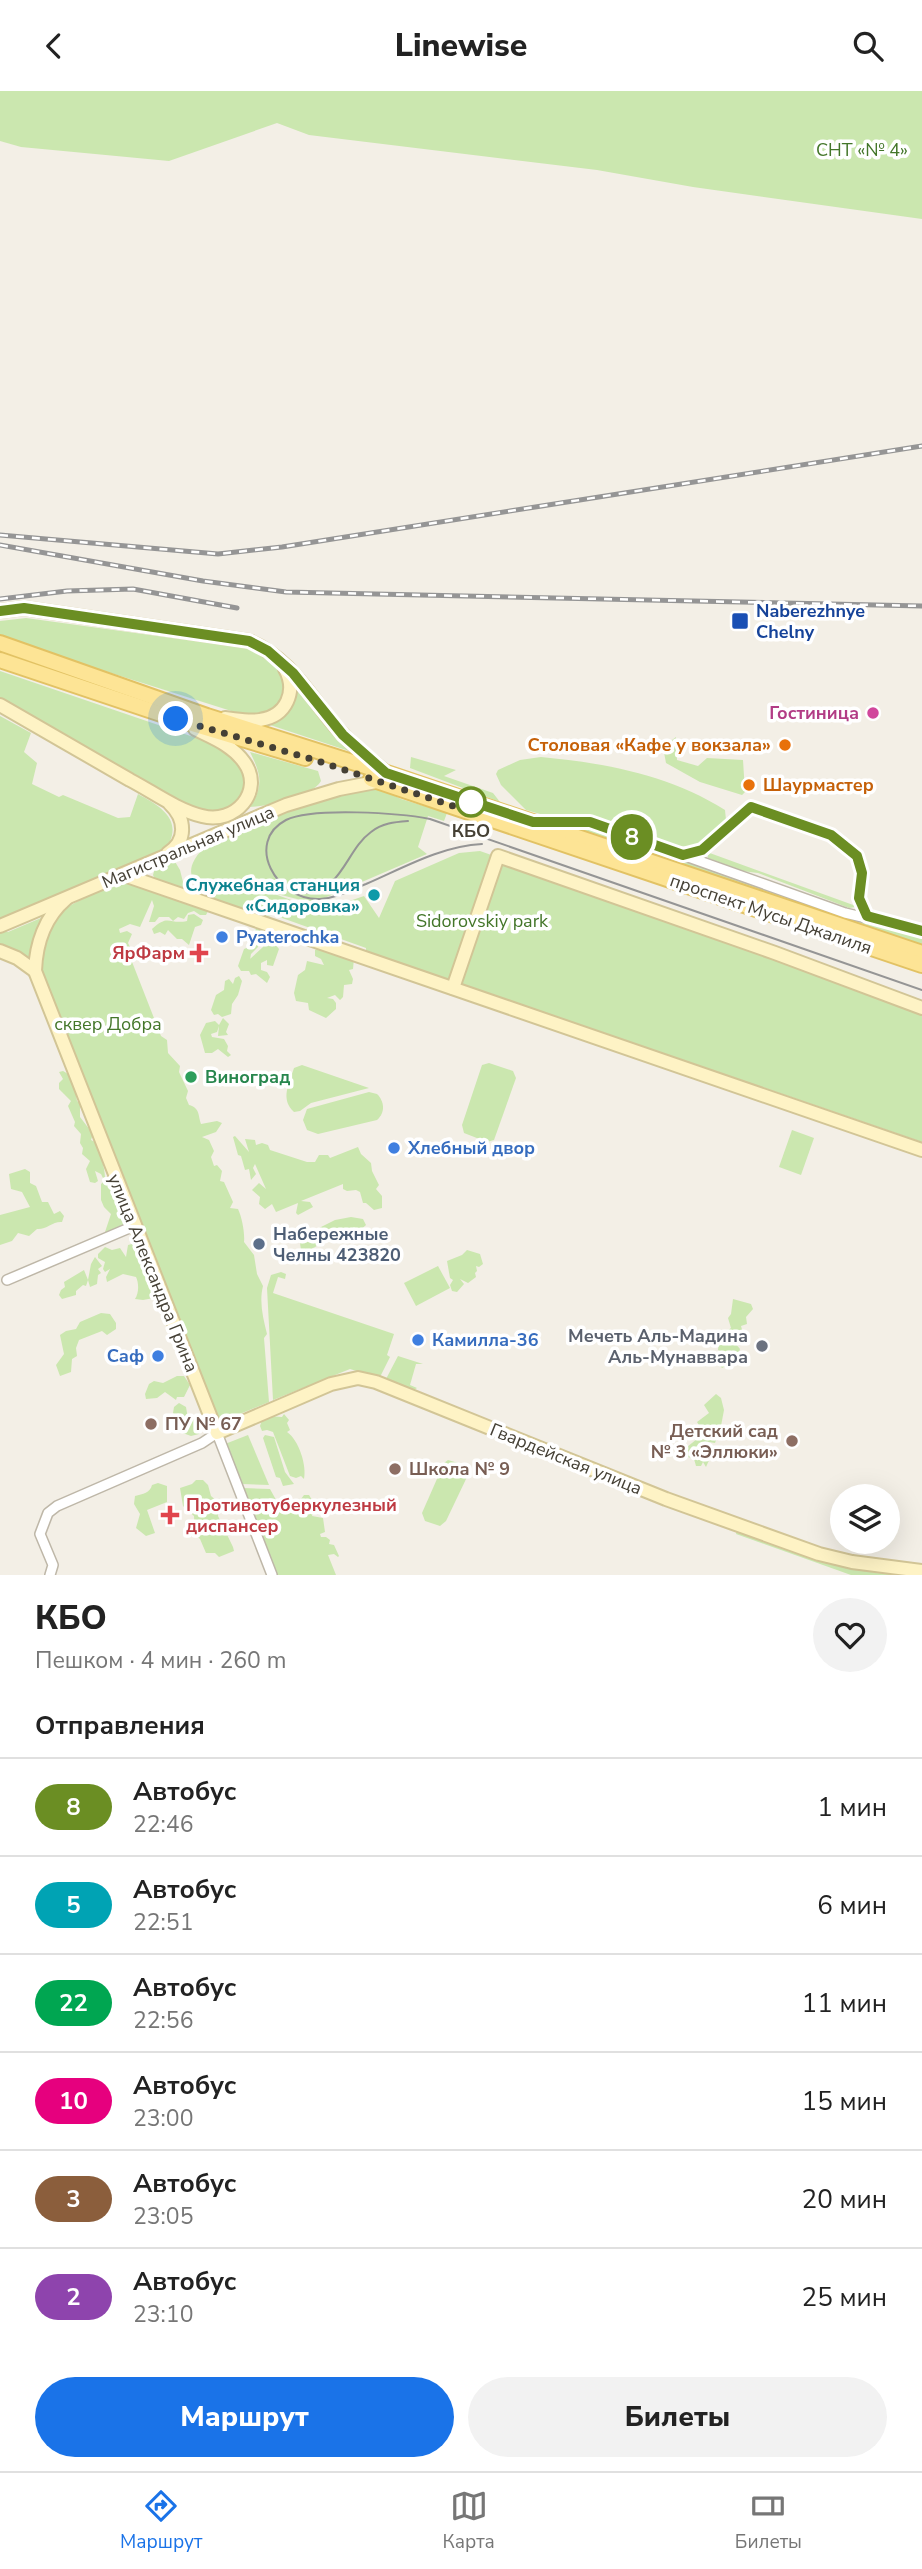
<!DOCTYPE html>
<html lang="ru">
<head>
<meta charset="utf-8">
<style>
	body { margin:0; font-family:"Nunito Sans",sans-serif; background:#f2f2f2; color:#222; height:100vh; display:flex; flex-direction:column; font-size:26px; white-space:nowrap }
	* { box-sizing:border-box; margin:0 }
	p { font-size:23px; color:#767676 }
	.icon { flex:none; width:38px; height:38px; fill:none; stroke:currentColor; stroke-width:2; stroke-linecap:round; stroke-linejoin:round }
	.map { position:relative; height:1484px; overflow:hidden }
	.drawer { display:flex; flex-direction:column; background:#fff; flex:1 }
	.drawer>* { flex:none }
	.badge { padding:0 14px; border-radius:23px; font-size:24px; line-height:46px }
	.controls { position:absolute; left:830px; top:1393px; display:grid; gap:14px }
	.controls a { display:grid; place-items:center; width:70px; height:70px; border-radius:50%; background:#fff; box-shadow:0 7px 28px #0002; font-size:35px }
	.you { position:absolute; width:35px; height:35px; margin:-18px; border:5px solid #fff; border-radius:50%; background:#1a73e8; box-shadow:0 0 0 10px #1a73e833 }
	.map>.badge { position:absolute; translate:-50% -50%; box-shadow:0 0 0 4px #fff }
	h2 { padding:0 35px; font-size:26px; line-height:63px }
	.round { display:grid; place-items:center; flex:none; width:74px; height:74px; border-radius:37px; background:#f2f2f2 }
	.head { display:flex; align-items:center; justify-content:space-between; height:119px; padding:0 35px }
	h1 { font-size:33px; font-weight:800; line-height:52px }
	.cta { display:flex; gap:14px; margin-top:auto; padding:14px 35px }
	.cta a { flex:1; height:80px; border-radius:42px; background:#1a73e8; color:#fff; font-size:28px; font-weight:800; line-height:80px; text-align:center }
	.cta a+a { background:#f2f2f2; color:#222 }
	ul { padding:0; list-style:none }
	li { display:flex; align-items:center; gap:21px; height:98px; padding:0 35px; border-top:2px solid #e0e0e0 }
	li div { flex:1 }
	li b { display:block; font-size:26px }
	li em { font-style:normal }
	li .badge { min-width:77px; font-weight:700; text-align:center }
	header { display:flex; justify-content:space-between; align-items:center; height:91px; padding:0 35px; background:#fff; font-size:32px; font-weight:800 }
	.dock { display:flex; justify-content:space-around; align-items:center; height:98px; border-top:2px solid #e0e0e0; background:#fff; font-size:19px; color:#767676 }
	.dock a { display:grid; justify-items:center; gap:4px }
	.dock .active { color:#1a73e8 }
	.map>svg:first-child { display:block }
	.green { fill:#cbe7af }
	.lines { fill:none; stroke-linecap:round; stroke-linejoin:round }
	.street-casing { stroke:#beb7a8; stroke-width:12 }
	.secondary-casing { stroke:#d2c596; stroke-width:16 }
	.primary-casing { stroke:#e2c264; stroke-width:18 }
	.street { stroke:#fff; stroke-width:9 }
	.secondary { stroke:#fef3c5; stroke-width:12 }
	.primary { stroke:#fde495; stroke-width:14 }
	.tram { stroke:#959595; stroke-width:2 }
	.rail-casing { stroke:#959595; stroke-width:5 }
	.rail { stroke:#fff; stroke-width:2.5; stroke-dasharray:8; stroke-linecap:butt }
	.line-casing { stroke:#fff; stroke-width:16 }
	.line { stroke:#6b8e23; stroke-width:10 }
	.walk { stroke:#454035; stroke-width:7; stroke-dasharray:0 12.6 }
	.transit-dot { fill:#1a4fb4; stroke:#fff; stroke-width:2.5 }
	.hotel-dot { fill:#d1479c; stroke:#fff; stroke-width:2.5 }
	.food-dot { fill:#e8710a; stroke:#fff; stroke-width:2.5 }
	.stop-dot { fill:#fff; stroke:#6b8e23; stroke-width:3.5 }
	.culture-dot { fill:#0f9aa8; stroke:#fff; stroke-width:2.5 }
	.shop-dot { fill:#3f7fe0; stroke:#fff; stroke-width:2.5 }
	.health-dot { fill:#e0444e; stroke:#fff; stroke-width:2.5 }
	.leisure-dot { fill:#2e9e5b; stroke:#fff; stroke-width:2.5 }
	.service-dot { fill:#5c6f8a; stroke:#fff; stroke-width:2.5 }
	.worship-dot { fill:#6b7280; stroke:#fff; stroke-width:2.5 }
	.education-dot { fill:#8d6e63; stroke:#fff; stroke-width:2.5 }
	.labels { text-anchor:middle; dominant-baseline:central; stroke-width:7; stroke-linejoin:round; paint-order:stroke }
	.park-label { font-size:18px; fill:#437629; stroke:#fff }
	.transit-label { font-size:18px; font-weight:bold; fill:#164399; stroke:#fff; text-anchor:start }
	.hotel-label { font-size:18px; font-weight:bold; fill:#b23c85; stroke:#fff; text-anchor:end }
	.food-label { font-size:18px; font-weight:bold; fill:#c56008; stroke:#fff; text-anchor:end }
	.stop-label { font-size:18px; font-weight:bold; fill:#454035; stroke:#fff }
	.street-label { font-size:18px; fill:#454035; stroke:#fff }
	.culture-label { font-size:18px; font-weight:bold; fill:#0d838f; stroke:#fff; text-anchor:end }
	.shop-label { font-size:18px; font-weight:bold; fill:#366cbe; stroke:#fff; text-anchor:start }
	.health-label { font-size:18px; font-weight:bold; fill:#be3a42; stroke:#fff; text-anchor:end }
	.leisure-label { font-size:18px; font-weight:bold; fill:#27864d; stroke:#fff; text-anchor:start }
	.service-label { font-size:18px; font-weight:bold; fill:#4e5e75; stroke:#fff; text-anchor:start }
	.worship-label { font-size:18px; font-weight:bold; fill:#5b616d; stroke:#fff; text-anchor:end }
	.education-label { font-size:18px; font-weight:bold; fill:#785e54; stroke:#fff; text-anchor:start }
</style>
</head>
<body>
<header><svg class="icon" aria-label="back" viewBox="0 0 24 24"><path d="M15 5l-7 7 7 7"/></svg>Linewise<svg class="icon" aria-label="search" viewBox="0 0 24 24"><circle cx="10" cy="10" r="6"/><path d="M15 15l6 6"/></svg></header>
<div class="map">
<svg width="922" height="1484" viewBox="0 0 922 1484">
	<rect width="100%" height="100%" fill="#f3efe6"/>
	<g class="green">
		<polygon points="0,0 922,0 922,128 693,96 597,79 309,44 277,32 169,70 21,56 0,50"/>
		<path d="M26,527l219,30c10,4 22,8 30,15 16,16 11,49 -14,53 -5,0 -11,-1 -17,-1l-244,-77v-17z"/>
		<path d="M0,580l214,73c17,11 44,32 27,55 -4,5 -13,10 -19,14l-28,-3 -194,-107z"/>
		<polygon points="292,585 352,661 264,632 278,626"/>
		<path d="M0,625l31,17 -7,19 13,11 -5,21 27,13 4,-2 55,23 12,-1 8,-23c26,14 47,28 26,58l-164,71z"/>
		<polygon points="676,646 677,669 698,675 707,667 743,669 745,701 742,704 700,691 666,672 663,656"/>
		<path d="M250,661l68,19 3,10c-10,17 -53,25 -71,26 14,-21 11,-33 0,-55z"/>
		<polygon points="411,666 456,679 444,685 493,702 500,711 410,677"/>
		<path d="M541,666c64,6 129,18 184,53l1,10 -28,27 -25,-1 -86,-28 -29,1 -32,-9 -25,-25 -5,-11 2,-4 22,-10z"/>
		<path d="M381,698l20,10 46,14 -3,8 -16,-5 -10,31 9,7 -114,49 -44,-11 58,21 8,-7 29,-10 15,22 16,-37 64,-28 21,-2 442,155v136l-556,-191v-3l-109,-39 14,7 -6,1c-30,-11 -107,-28 -58,-72 55,-26 113,-54 174,-56z"/>
		<polygon points="568,737 587,737 922,844 922,856"/>
		<polygon points="707,761 856,815 856,816 849,817 758,782 742,780 708,767"/>
		<polygon points="174,769 180,779 185,799 155,788 153,784 155,777"/>
		<path d="M128,791l28,7 -2,5 6,-4 50,17 -4,8h-6l-6,-4 -6,2 -4,6 -6,-2 -5,4 -4,-4h-10l-4,5h-6l5,-16 -2,-6 -12,27 -10,-3 -11,5 1,4 7,-2 5,3 -4,9 2,4 -3,2 34,87 6,4 1,13 12,13 -1,6 9,19 -2,7 3,7c11,3 9,10 12,19l16,-3 5,2 -6,9 -14,5 7,3 5,11 -3,6 3,9 3,-1 5,6 -2,10 4,1 9,20 -3,6 8,1c4,8 7,25 6,33l10,13 3,19 6,12c-4,16 0,32 4,48l-3,4 5,64 -46,19 -6,-3 -180,-457c5,-13 9,-29 17,-42 10,-15 56,-33 74,-37z"/>
		<path d="M194,823l9,6 -2,5 -6,2 -6,18 -7,-6h-5l-9,-9 -3,5 -5,-3 -6,2 -2,-5c17,-16 17,-4 35,-8l1,-6z"/>
		<polygon points="41,827 43,828 30,865 25,867 0,856 0,838 8,841"/>
		<polygon points="256,837 261,838 257,850 258,856 251,863 249,875 250,868 263,856 262,844 268,837 269,841 274,839 282,842 283,846 291,845 294,849 287,854 274,852 279,858 273,875 267,874 267,869 261,872 261,879 267,881 270,886 267,892 256,883 251,884 249,880 241,880 238,875 244,858 249,856 250,843 255,841"/>
		<polygon points="322,855 340,865 347,864 354,867 353,878 349,879 353,888 352,893 344,894 343,906 340,909 335,904 327,907 333,908 336,912 336,918 326,927 309,919 308,912 296,910 294,902 298,884 305,879 307,870 324,874 321,868 315,865 315,859"/>
		<polygon points="239,885 242,890 238,904 232,913 231,923 222,926 218,923 214,924 211,919 216,904 224,899 225,890 229,888 233,893 235,887"/>
		<polygon points="223,927 229,933 226,941 228,944 218,945 219,935 217,941 211,943 212,946 224,948 228,955 227,960 231,964 228,966 218,958 212,962 205,962 200,944 206,932 215,930 219,934"/>
		<polygon points="489,972 513,980 516,987 494,1049 487,1051 464,1042 462,1034 482,974"/>
		<path d="M302,974l67,23 -58,15 -11,8 -6,1c-14,-13 -5,-28 0,-44z"/>
		<path d="M63,980c10,4 13,20 14,30l3,2v14l13,17 -2,6 6,3c3,12 8,24 8,35l-1,2 -3,-6 -6,-3 3,10 -3,2 -5,-1 -4,-13 4,-8 -8,-7 1,-6 -3,-5 1,-9 -7,-8 1,-4 -7,-16 3,-5 -12,-12v-6l4,-4 -4,-7z"/>
		<path d="M369,1001l8,2c7,7 9,18 0,26l-59,14 -11,-4 -4,-10 4,-11z"/>
		<polygon points="792,1039 814,1047 801,1084 779,1076"/>
		<polygon points="235,1045 249,1061 245,1048 255,1049 256,1054 262,1052 268,1054 270,1059 307,1071 315,1071 319,1064 328,1064 330,1067 358,1056 361,1063 371,1072 372,1080 379,1094 376,1098 382,1105 382,1117 374,1119 366,1112 363,1112 360,1101 356,1099 347,1100 343,1098 343,1093 301,1110 310,1111 313,1116 298,1124 296,1122 298,1112 276,1121 272,1113 265,1118 259,1113 260,1106 252,1099 259,1092 266,1098 255,1073 253,1077 256,1083 251,1089 249,1078 245,1079 241,1065 238,1064 233,1046"/>
		<path d="M25,1078l5,3v11l6,3 6,16h6l6,12 6,-3 4,5 -2,6c-9,-1 -16,8 -25,7l-8,7 -11,-3 -6,8 -12,4v-30l30,-8 -8,-15 -11,-3 -2,-15z"/>
		<polygon points="104,1090 111,1094 113,1105 122,1116 125,1127 123,1129 123,1136 115,1141 105,1141 111,1123 104,1116 101,1109 101,1093"/>
		<path d="M351,1126l12,2 3,6c-6,6 -13,10 -21,13l-4,-1 -13,5 -5,-2c-5,7 -14,11 -22,10l-1,-7 6,-2 3,-8 26,-13z"/>
		<path d="M132,1153l4,5v7l7,7 1,10h4l5,12 -2,3 3,4v6l-11,2 -8,-1c4,-6 4,-16 1,-22l-13,-3 -16,8 -1,-5 4,-8 -5,3 -2,-3 2,-7 -7,-4v-4l7,-7 7,3 8,-2 6,9 2,-12z"/>
		<polygon points="467,1159 480,1163 483,1173 479,1176 476,1175 477,1180 475,1182 476,1186 468,1192 460,1188 464,1193 457,1201 452,1200 450,1194 453,1189 450,1187 447,1170 462,1164"/>
		<polygon points="95,1166 102,1175 98,1178 101,1182 98,1184 97,1193 90,1196 88,1189 86,1195 83,1194 76,1200 76,1204 62,1208 59,1204 61,1199 65,1196 64,1191 84,1179 88,1189 91,1173"/>
		<polygon points="438,1175 450,1197 416,1215 404,1192"/>
		<polygon points="281,1181 286,1183 285,1188 278,1186 273,1202 394,1243 387,1264 390,1266 381,1284 376,1286 350,1278 273,1309 267,1197 271,1184"/>
		<polygon points="733,1208 751,1213 753,1218 746,1226 747,1233 741,1235 743,1242 735,1247 735,1252 740,1258 738,1264 740,1268 722,1277 717,1271 725,1262 718,1259 719,1251 725,1248 723,1243 731,1237 728,1227 731,1223"/>
		<polygon points="101,1222 110,1223 116,1232 116,1238 107,1244 102,1240 79,1249 76,1257 77,1265 72,1268 71,1281 60,1285 56,1274 64,1263 60,1244 66,1240 76,1238 80,1231"/>
		<polygon points="398,1265 423,1273 416,1273 410,1294 417,1297 412,1300 386,1288"/>
		<polygon points="177,1285 184,1285 190,1294 184,1306 177,1306 176,1309 165,1301 157,1307 146,1308 145,1303 149,1293 154,1290 163,1292"/>
		<polygon points="716,1303 721,1307 724,1319 721,1335 715,1335 713,1340 717,1346 715,1352 709,1351 712,1358 707,1360 706,1365 710,1367 706,1376 703,1371 701,1375 696,1375 694,1368 688,1366 687,1356 697,1348 696,1340 700,1336 697,1331 709,1322 704,1314"/>
		<polygon points="179,1312 186,1316 188,1328 192,1324 200,1329 203,1337 199,1343 191,1345 180,1341 179,1330 173,1322 174,1316"/>
		<path d="M284,1323l5,6 -2,3 3,7 -3,2c12,8 20,34 17,47l-3,-3 -5,2 -6,-2 -17,-44 -6,-2 -5,1 -2,-5 2,-6 6,-4 14,1z"/>
		<polygon points="248,1344 269,1394 242,1393 225,1353"/>
		<polygon points="265,1344 274,1346 285,1381 294,1393 283,1395 280,1387 276,1386 263,1347"/>
		<polygon points="448,1369 465,1374 467,1386 446,1430 440,1435 425,1430 422,1422 444,1372"/>
		<polygon points="196,1389 203,1389 208,1394 211,1405 219,1412 218,1425 233,1456 234,1460 219,1466 215,1462 206,1462 200,1448 195,1444 194,1425 183,1415 180,1397 192,1393"/>
		<path d="M158,1392l9,3v16l-20,8 8,23 -9,3 -10,-8 4,-14 -6,-10 1,-8c8,-2 15,-3 17,-11z"/>
		<polygon points="243,1397 270,1398 280,1416 301,1408 304,1404 309,1404 315,1414 312,1425 323,1427 325,1441 320,1443 321,1446 326,1446 330,1449 329,1453 334,1454 339,1465 338,1466 334,1463 328,1464 336,1484 340,1484 276,1484"/>
		<polygon points="737,1439 906,1484 851,1484 736,1443"/>
	</g>
	<g class="lines">
		<g class="street-casing">
			<g id="street">
				<polyline points="546,732 590,731 845,822 922,840"/>
				<polyline points="686,763 702,759 752,716 831,744 857,765 862,782 859,807 868,826"/>
				<polyline points="7,1189 134,1135"/>
				<polyline points="50,1484 53,1474 40,1443 48,1422 57,1415 202,1352 217,1342 272,1484"/>
			</g>
		</g>
		<g class="secondary-casing">
			<g id="secondary">
				<path d="M0,520l24,-3 225,33c38,16 57,49 82,80 15,19 34,34 52,49"/>
				<path d="M0,614c43,25 87,50 130,75 23,12 47,30 72,36 33,9 63,-25 42,-54 -12,-17 -31,-24 -49,-33"/>
				<path d="M225,627c11,1 24,4 35,2 27,-4 37,-29 25,-51"/>
				<path d="M168,762c19,-12 18,-34 2,-49"/>
				<polyline points="124,784 922,1059"/>
				<path d="M66,808c-21,18 -30,45 -31,72l182,462 114,-49 27,-6 18,4 290,117 153,55 33,8 70,9"/>
				<polyline points="0,835 286,714 339,698 381,690"/>
				<polyline points="0,860 17,867 35,880"/>
				<polyline points="453,897 498,765 775,862 922,917"/>
			</g>
		</g>
		<g class="primary-casing">
			<g id="primary">
				<polyline points="0,552 207,625 390,683 922,862"/>
				<polyline points="0,569 176,628 305,667"/>
				<polyline points="371,688 922,874"/>
			</g>
		</g>
		<use href="#street" class="street"/>
		<use href="#secondary" class="secondary"/>
		<use href="#primary" class="primary"/>
		<g class="tram">
			<path d="M482,753c-41,2 -79,24 -116,40 -15,6 -29,14 -46,15 -44,2 -76,-57 -34,-79 27,-13 114,-7 144,-1l492,171"/>
			<path d="M305,802c37,-1 41,-43 66,-61 11,-9 24,-10 37,-11"/>
		</g>
		<g class="rail-casing">
			<g id="rail">
				<polyline points="0,444 218,463 282,456 922,355"/>
				<polyline points="0,454 203,490 286,501 922,515"/>
				<polyline points="0,508 67,500 133,498 237,517"/>
			</g>
		</g>
		<use href="#rail" class="rail"/>
	</g>
	<g class="lines">
		<g class="line-casing">
			<polyline id="line" points="0,520 24,517 249,550 268,560 293,582 343,644 386,682 533,731 590,731 683,764 702,759 751,716 831,744 857,765 862,782 859,807 867,825 922,840"/>
		</g>
		<use href="#line" class="line"/>
		<polyline class="walk" points="176,628 318,670 465,719 471,711"/>
	</g>
	<rect class="transit-dot" x="731" y="521" width="18" height="18" rx="3.5"/>
	<circle class="hotel-dot" cx="873" cy="622" r="7"/>
	<g class="food-dot">
		<circle cx="785" cy="654" r="7"/>
		<circle cx="749" cy="694" r="7"/>
	</g>
	<circle class="stop-dot" cx="471" cy="711" r="14"/>
	<circle class="culture-dot" cx="374" cy="804" r="7"/>
	<g class="shop-dot">
		<circle cx="222" cy="846" r="7"/>
		<circle cx="394" cy="1057" r="7"/>
		<circle cx="418" cy="1249" r="7"/>
		<circle cx="158" cy="1265" r="7"/>
	</g>
	<g class="health-dot">
		<path d="M195.5 851.5h7v7h7v7h-7v7h-7v-7h-7v-7h7z"/>
		<path d="M166.5 1413.5h7v7h7v7h-7v7h-7v-7h-7v-7h7z"/>
	</g>
	<circle class="leisure-dot" cx="191" cy="986" r="7"/>
	<circle class="service-dot" cx="259" cy="1153" r="7"/>
	<circle class="worship-dot" cx="762" cy="1255" r="7"/>
	<g class="education-dot">
		<circle cx="151" cy="1333" r="7"/>
		<circle cx="792" cy="1350" r="7"/>
		<circle cx="395" cy="1378" r="7"/>
	</g>
	<g class="labels">
		<g class="park-label">
			<text x="862" y="59">СНТ «№ 4»</text>
			<text x="482" y="830">Sidorovskiy park</text>
			<text x="108" y="933">сквер Добра</text>
		</g>
		<g class="transit-label">
			<text x="756" y="520">Naberezhnye<tspan x="756" dy="21">Chelny</tspan></text>
		</g>
		<g class="hotel-label">
			<text x="859" y="622">Гостиница</text>
		</g>
		<g class="food-label">
			<text x="771" y="654">Столовая «Кафе у вокзала»</text>
			<text x="763" y="694" text-anchor="start">Шаурмастер</text>
		</g>
		<g class="stop-label">
			<text x="471" y="740">КБО</text>
		</g>
		<g class="street-label">
			<text transform="translate(188 756) rotate(-23)">Магистральная улица</text>
			<text transform="translate(771 823) rotate(19)">проспект Мусы Джалиля</text>
			<text transform="translate(153 1182) rotate(68)">улица Александра Грина</text>
			<text transform="translate(566 1368) rotate(22)">Гвардейская улица</text>
		</g>
		<g class="culture-label">
			<text x="360" y="794">Служебная станция<tspan x="360" dy="21">«Сидоровка»</tspan></text>
		</g>
		<g class="shop-label">
			<text x="236" y="846">Pyaterochka</text>
			<text x="408" y="1057">Хлебный двор</text>
			<text x="432" y="1249">Камилла-36</text>
			<text x="144" y="1265" text-anchor="end">Саф</text>
		</g>
		<g class="health-label">
			<text x="185" y="862">ЯрФарм</text>
			<text x="186" y="1414" text-anchor="start">Противотуберкулезный<tspan x="186" dy="21">диспансер</tspan></text>
		</g>
		<g class="leisure-label">
			<text x="205" y="986">Виноград</text>
		</g>
		<g class="service-label">
			<text x="273" y="1143">Набережные<tspan x="273" dy="21">Челны 423820</tspan></text>
		</g>
		<g class="worship-label">
			<text x="748" y="1245">Мечеть Аль-Мадина<tspan x="748" dy="21">Аль-Мунаввара</tspan></text>
		</g>
		<g class="education-label">
			<text x="165" y="1333">ПУ № 67</text>
			<text x="778" y="1340" text-anchor="end">Детский сад<tspan x="778" dy="21">№ 3 «Эллюки»</tspan></text>
			<text x="409" y="1378">Школа № 9</text>
		</g>
	</g>
</svg>
<div class="controls">
<a><svg class="icon" aria-label="layers" viewBox="0 0 24 24"><path d="M12 4l9 5-9 5-9-5zM3 14l9 5 9-5"/></svg></a>
</div>
<div class="you" style="left:176px;top:628px"></div>
<b class="badge" style="left:632px;top:746px;background:#6b8e23;color:#fff">8</b>
</div>
<section class="drawer">
<div class="head"><div><h1>КБО</h1><p>Пешком · 4 мин · 260 m</p></div><a class="round"><svg class="icon" aria-label="heart" viewBox="0 0 24 24"><path d="M12 20l-8-8c-3-5 5-10 8-4 3-6 11-1 8 4z"/></svg></a></div>
<h2>Отправления</h2>
<ul>
<li><span class="badge" style="background:#6b8e23;color:#fff">8</span><div><b>Автобус</b><p>22:46</p></div><em>1 мин</em></li>
<li><span class="badge" style="background:#00a3b4;color:#fff">5</span><div><b>Автобус</b><p>22:51</p></div><em>6 мин</em></li>
<li><span class="badge" style="background:#00a651;color:#fff">22</span><div><b>Автобус</b><p>22:56</p></div><em>11 мин</em></li>
<li><span class="badge" style="background:#e6007e;color:#fff">10</span><div><b>Автобус</b><p>23:00</p></div><em>15 мин</em></li>
<li><span class="badge" style="background:#8b5e3c;color:#fff">3</span><div><b>Автобус</b><p>23:05</p></div><em>20 мин</em></li>
<li><span class="badge" style="background:#8e44ad;color:#fff">2</span><div><b>Автобус</b><p>23:10</p></div><em>25 мин</em></li>
</ul>
<div class="cta"><a>Маршрут</a><a>Билеты</a></div>
</section>
<nav class="dock">
<a class="active"><svg class="icon" aria-label="directions" viewBox="0 0 24 24"><path d="M12 3l9 9-9 9-9-9zM9 14v-3h6M13 9l2 2-2 2"/></svg>Маршрут</a>
<a><svg class="icon" aria-label="map" viewBox="0 0 24 24"><path d="M3 6l6-2 6 2 6-2v14l-6 2-6-2-6 2zM9 4v14M15 6v14"/></svg>Карта</a>
<a><svg class="icon" aria-label="tickets" viewBox="0 0 24 24"><path d="M3 7h18v10H3zM15 7v10"/></svg>Билеты</a>
</nav>
</body>
</html>
